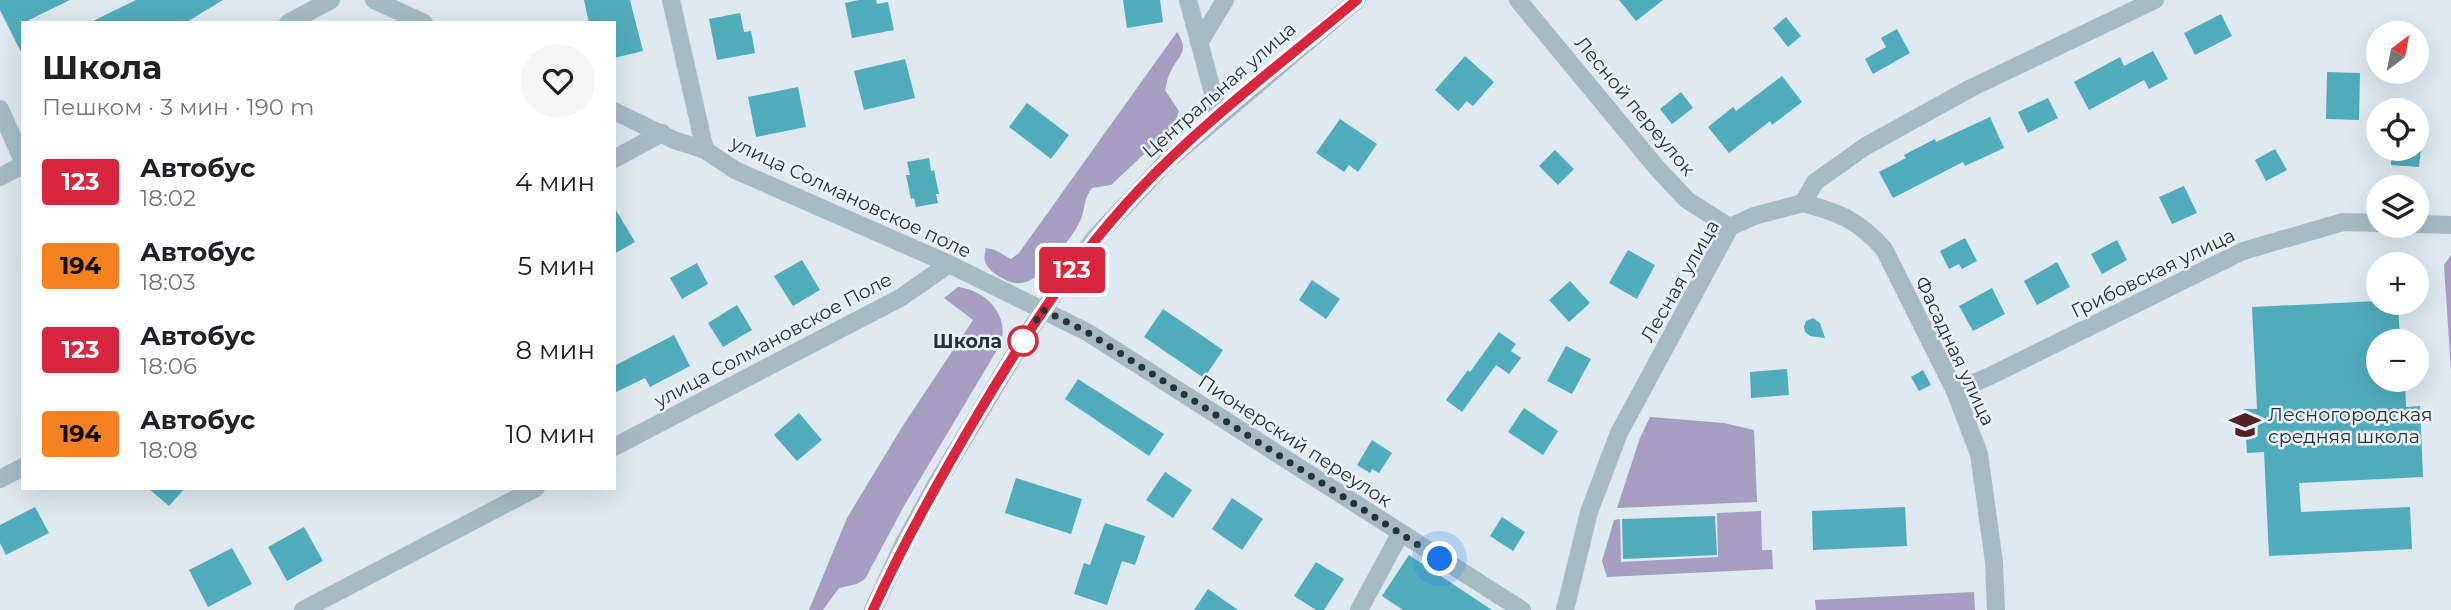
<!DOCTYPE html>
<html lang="ru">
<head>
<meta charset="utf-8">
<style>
	body { margin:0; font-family:Montserrat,sans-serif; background:#f6f6f6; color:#202124; height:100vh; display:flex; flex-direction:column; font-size:26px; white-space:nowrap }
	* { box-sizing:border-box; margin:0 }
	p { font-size:23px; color:#757577 }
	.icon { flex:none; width:38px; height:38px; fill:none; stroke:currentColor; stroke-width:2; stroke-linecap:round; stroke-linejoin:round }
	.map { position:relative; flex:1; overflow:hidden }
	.sheet { position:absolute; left:21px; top:21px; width:595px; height:469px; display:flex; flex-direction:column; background:#fff; border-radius:0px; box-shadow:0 7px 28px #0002 }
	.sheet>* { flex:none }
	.badge { padding:0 14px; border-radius:5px; font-size:24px; line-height:46px }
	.needle { width:46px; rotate:32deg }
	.controls { position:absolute; left:2366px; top:21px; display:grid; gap:14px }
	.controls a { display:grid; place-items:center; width:63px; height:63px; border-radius:50%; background:#fff; box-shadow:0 7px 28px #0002; font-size:35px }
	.you { position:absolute; width:35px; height:35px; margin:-18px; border:5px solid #fff; border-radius:50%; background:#1a73e8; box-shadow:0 0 0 10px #1a73e833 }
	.map>.badge { position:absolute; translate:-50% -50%; box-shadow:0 0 0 4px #fff }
	.round { display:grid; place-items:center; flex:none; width:74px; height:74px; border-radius:37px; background:#f6f6f6 }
	.head { display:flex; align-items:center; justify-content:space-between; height:119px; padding:0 21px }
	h1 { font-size:33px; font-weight:700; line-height:52px }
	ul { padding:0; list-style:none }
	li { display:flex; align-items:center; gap:21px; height:84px; padding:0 21px }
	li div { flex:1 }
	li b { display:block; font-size:26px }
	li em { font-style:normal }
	li .badge { min-width:77px; font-weight:700; text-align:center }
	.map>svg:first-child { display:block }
	.green { fill:#a59ebe }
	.building { fill:#50acbb }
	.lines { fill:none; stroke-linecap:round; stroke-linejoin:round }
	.minor { stroke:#a7bac4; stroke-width:18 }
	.line-casing { stroke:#fff; stroke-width:16 }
	.line { stroke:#d7263d; stroke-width:10 }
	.walk { stroke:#293235; stroke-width:7; stroke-dasharray:0 12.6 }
	.stop-dot { fill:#fff; stroke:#d7263d; stroke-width:3.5 }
	.labels { text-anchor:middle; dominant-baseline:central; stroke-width:5; stroke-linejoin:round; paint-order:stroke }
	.street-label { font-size:19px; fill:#293235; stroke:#e9f1f8 }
	.stop-label { font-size:19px; font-weight:bold; fill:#293235; stroke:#e9f1f8; text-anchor:end }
	.poi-label { font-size:19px; fill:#293235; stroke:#e9f1f8; text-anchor:start }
</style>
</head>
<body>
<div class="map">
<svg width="2451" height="610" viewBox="0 0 2451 610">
	<rect width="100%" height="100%" fill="#dde8f0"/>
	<g class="green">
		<path d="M1177,32c14,21 0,24 -7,41 -3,5 -3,11 -5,17l14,21 -6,16 -62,58 -19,3c-8,10 -7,20 -11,31 -6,14 -16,25 -25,36 -19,24 -34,40 -63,17 -9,-7 -10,-14 -7,-24l9,2 16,9 8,-6z"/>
		<polygon points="2451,255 2451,371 2444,265"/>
		<path d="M958,287c28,3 53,29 42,58l-96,161 -39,73 -8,5 -18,4 -16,22h-14l38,-92 55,-91 71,-107 -29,-22z"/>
		<polygon points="1650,417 1724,423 1754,430 1757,502 1617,508 1640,438"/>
		<polygon points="1761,511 1762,550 1772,550 1773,569 1607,577 1602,561 1614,520 1620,519 1621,562 1718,557 1717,513"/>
		<polygon points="1974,592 1975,610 1816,610 1815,600"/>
	</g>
	<g class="building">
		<polygon points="0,0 70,0 23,23 23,56 0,10"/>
		<polygon points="136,0 223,0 185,23 89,23"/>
		<polygon points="584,0 630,0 643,51 614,58 614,23 589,23"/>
		<polygon points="859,0 876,0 877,4 888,2 894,30 852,38 845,3"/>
		<polygon points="1123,0 1160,0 1163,22 1127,28"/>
		<polygon points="1619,0 1663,0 1636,21"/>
		<polygon points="740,13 744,32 751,31 755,53 717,60 709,19"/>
		<polygon points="2221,14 2232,36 2195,55 2184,33"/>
		<polygon points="1786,17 1801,36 1788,47 1773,28"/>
		<polygon points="1897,29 1910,53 1873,74 1865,59 1886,47 1881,38"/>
		<polygon points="2153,51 2168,79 2149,89 2144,80 2089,110 2074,82 2120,57 2124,66"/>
		<polygon points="1465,56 1494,82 1473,106 1467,101 1458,111 1435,90"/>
		<polygon points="905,59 915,98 864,110 854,71"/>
		<polygon points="2327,72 2360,73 2359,120 2326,119"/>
		<polygon points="1782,76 1802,102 1772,125 1770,121 1729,153 1708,127 1733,107 1736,111"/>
		<polygon points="798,87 806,127 756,137 748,97"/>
		<polygon points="1681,92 1693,108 1672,124 1660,109"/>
		<polygon points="2048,98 2058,118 2028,133 2018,112"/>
		<polygon points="1027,103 1069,135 1051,159 1009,127"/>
		<polygon points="1990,117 2004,148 1965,166 1963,162 1893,198 1879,172 1906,158 1904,155 1935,139 1936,142"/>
		<polygon points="1340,119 1377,144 1358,172 1349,165 1344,172 1316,153"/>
		<polygon points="2275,149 2287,170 2266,181 2255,160"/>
		<polygon points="2392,149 2421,149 2419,167 2391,165"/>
		<polygon points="1555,150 1574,169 1558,185 1539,166"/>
		<polygon points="929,158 931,171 934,170 939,194 936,194 938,203 916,207 914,198 911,199 906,175 910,175 907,162"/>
		<polygon points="2184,186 2197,213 2172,224 2159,197"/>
		<polygon points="614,207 635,242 614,254"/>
		<polygon points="1965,238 1977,261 1962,269 1959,264 1949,269 1940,251"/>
		<polygon points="2117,240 2127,260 2102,274 2091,254"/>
		<polygon points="1628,250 1655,265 1637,299 1609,283"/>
		<polygon points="802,260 820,290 793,306 774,276"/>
		<polygon points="2057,262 2070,287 2037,305 2024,281"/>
		<polygon points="697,263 708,284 682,299 670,278"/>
		<polygon points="1312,280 1340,299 1326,319 1299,300"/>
		<polygon points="1570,281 1590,303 1569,322 1549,300"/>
		<polygon points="1992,288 2005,314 1973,331 1959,306"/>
		<polygon points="2378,301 2398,303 2400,341 2378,341 2378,380 2405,380 2406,407 2420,406 2423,477 2299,483 2301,512 2410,507 2412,549 2269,556 2264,452 2247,453 2244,409 2257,409 2252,307"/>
		<polygon points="737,305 752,330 723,347 708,323"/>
		<polygon points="1163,309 1223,350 1204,378 1144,337"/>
		<polygon points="1813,318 1820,323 1825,338 1810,336 1805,332 1804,327 1806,321"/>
		<polygon points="1499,332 1516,344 1511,351 1521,358 1509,374 1496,365 1462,412 1446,400 1468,370 1470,372"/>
		<polygon points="674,335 690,366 650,387 645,378 614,393 614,366"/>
		<polygon points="1566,346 1591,359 1572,394 1547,381"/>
		<polygon points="1787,369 1789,395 1751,398 1750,372"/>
		<polygon points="1923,370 1931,385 1919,391 1911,377"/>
		<polygon points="1078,379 1164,434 1149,456 1065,399"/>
		<polygon points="1524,408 1558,431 1543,455 1508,432"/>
		<polygon points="799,413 822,440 797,461 774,435"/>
		<polygon points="1372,440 1392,453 1379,473 1372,469 1370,473 1357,465"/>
		<polygon points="1165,472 1192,490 1173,518 1146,500"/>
		<polygon points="1016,478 1082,499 1071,534 1005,513"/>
		<polygon points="148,488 185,488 169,506"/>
		<polygon points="1232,498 1263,519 1242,550 1212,529"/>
		<polygon points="35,507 49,533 6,555 0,543 0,525"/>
		<polygon points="1905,507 1907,546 1813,550 1812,511"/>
		<polygon points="1715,516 1717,555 1623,559 1622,519"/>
		<polygon points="1502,517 1525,532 1513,551 1490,536"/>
		<polygon points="1105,523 1145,536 1135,565 1122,561 1107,605 1074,594 1084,563 1090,565"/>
		<polygon points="304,527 323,561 287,581 268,547"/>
		<polygon points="232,548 252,584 208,607 189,570"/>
		<polygon points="1409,555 1492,610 1403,610 1382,596"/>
		<polygon points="1316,562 1344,579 1324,610 1316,610 1294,596"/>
		<polygon points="1208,589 1238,610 1194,610"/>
	</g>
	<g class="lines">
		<g class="minor">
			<polyline points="374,0 424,23"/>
			<polyline points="671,0 705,150"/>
			<polyline points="1188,0 1219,116"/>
			<polyline points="1518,0 1657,168 1687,200 1730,227"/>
			<polyline points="288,23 331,0"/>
			<polyline points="1199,43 1225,0"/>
			<polyline points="0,109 23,161"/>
			<polyline points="614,111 674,140 705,150 735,170 949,264 1087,332 1522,610"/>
			<polyline points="614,159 662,133"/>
			<polyline points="0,177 23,165"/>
			<path d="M1803,203c37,10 55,17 81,46l71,142 24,63 15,108 2,48"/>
			<polyline points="2417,224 2451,225"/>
			<polyline points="1955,391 1990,376 2243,251 2343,222 2378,223"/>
			<polyline points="614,447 900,298 949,264"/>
			<polyline points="0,479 23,467"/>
			<polyline points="303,610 536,488"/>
			<polyline points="873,610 903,545 934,488 1013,357 1043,310 1094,239 1166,162 1357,0"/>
			<polyline points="1359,610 1400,534"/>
			<polyline points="1565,610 1589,512 1619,433 1730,227 1754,216 1803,203 1815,182 1866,146 1971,88 2155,0"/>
		</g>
	</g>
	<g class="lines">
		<g class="line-casing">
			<path id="line" d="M873,610c31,-68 67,-132 105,-196 47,-79 97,-156 160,-223 66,-70 145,-129 219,-191"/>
		</g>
		<use href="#line" class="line"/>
		<polyline class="walk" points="1023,341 1043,310 1087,332 1440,559"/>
	</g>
	<defs>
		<g id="school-bare" transform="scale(2.415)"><path d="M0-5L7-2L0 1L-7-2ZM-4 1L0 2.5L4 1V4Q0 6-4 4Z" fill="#532224" stroke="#e9f1f8" stroke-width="2.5" paint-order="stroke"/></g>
	</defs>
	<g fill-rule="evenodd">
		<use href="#school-bare" x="2245" y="425"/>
	</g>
	<circle class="stop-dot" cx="1023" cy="341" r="14"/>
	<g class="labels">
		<g class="street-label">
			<text transform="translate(1219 90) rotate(-41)">Центральная улица</text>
			<text transform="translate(1635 106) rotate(50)">Лесной переулок</text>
			<text transform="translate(851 197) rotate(25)">улица Солмановское поле</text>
			<text transform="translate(2153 273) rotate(-26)">Грибовская улица</text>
			<text transform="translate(1680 281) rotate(-60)">Лесная улица</text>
			<text transform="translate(773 340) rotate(-28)">улица Солмановское Поле</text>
			<text transform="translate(1955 351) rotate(65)">Фасадная улица</text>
			<text transform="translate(1295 441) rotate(33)">Пионерский переулок</text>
		</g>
		<g class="stop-label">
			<text x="1002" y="341">Школа</text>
		</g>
		<g class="poi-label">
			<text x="2268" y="414">Лесногородская<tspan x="2268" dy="22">средняя школа</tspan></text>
		</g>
	</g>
</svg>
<div class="controls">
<a><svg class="needle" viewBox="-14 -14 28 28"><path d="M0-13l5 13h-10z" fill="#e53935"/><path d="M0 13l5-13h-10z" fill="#757577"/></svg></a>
<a><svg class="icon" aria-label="locate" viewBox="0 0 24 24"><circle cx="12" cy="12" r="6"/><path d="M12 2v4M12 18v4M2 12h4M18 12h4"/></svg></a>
<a><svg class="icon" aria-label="layers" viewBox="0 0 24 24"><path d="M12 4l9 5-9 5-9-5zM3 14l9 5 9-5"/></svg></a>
<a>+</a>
<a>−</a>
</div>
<div class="you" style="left:1440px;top:559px"></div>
<b class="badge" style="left:1072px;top:270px;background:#d7263d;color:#fff">123</b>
<section class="sheet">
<div class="head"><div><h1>Школа</h1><p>Пешком · 3 мин · 190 m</p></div><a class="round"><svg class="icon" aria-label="heart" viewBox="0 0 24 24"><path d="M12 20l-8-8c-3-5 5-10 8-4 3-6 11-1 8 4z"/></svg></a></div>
<ul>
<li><span class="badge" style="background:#d7263d;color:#fff">123</span><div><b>Автобус</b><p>18:02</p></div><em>4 мин</em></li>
<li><span class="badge" style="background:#f58220;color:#111">194</span><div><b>Автобус</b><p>18:03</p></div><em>5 мин</em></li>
<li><span class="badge" style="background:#d7263d;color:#fff">123</span><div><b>Автобус</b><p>18:06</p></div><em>8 мин</em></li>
<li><span class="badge" style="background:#f58220;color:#111">194</span><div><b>Автобус</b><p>18:08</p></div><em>10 мин</em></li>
</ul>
</section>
</div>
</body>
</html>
